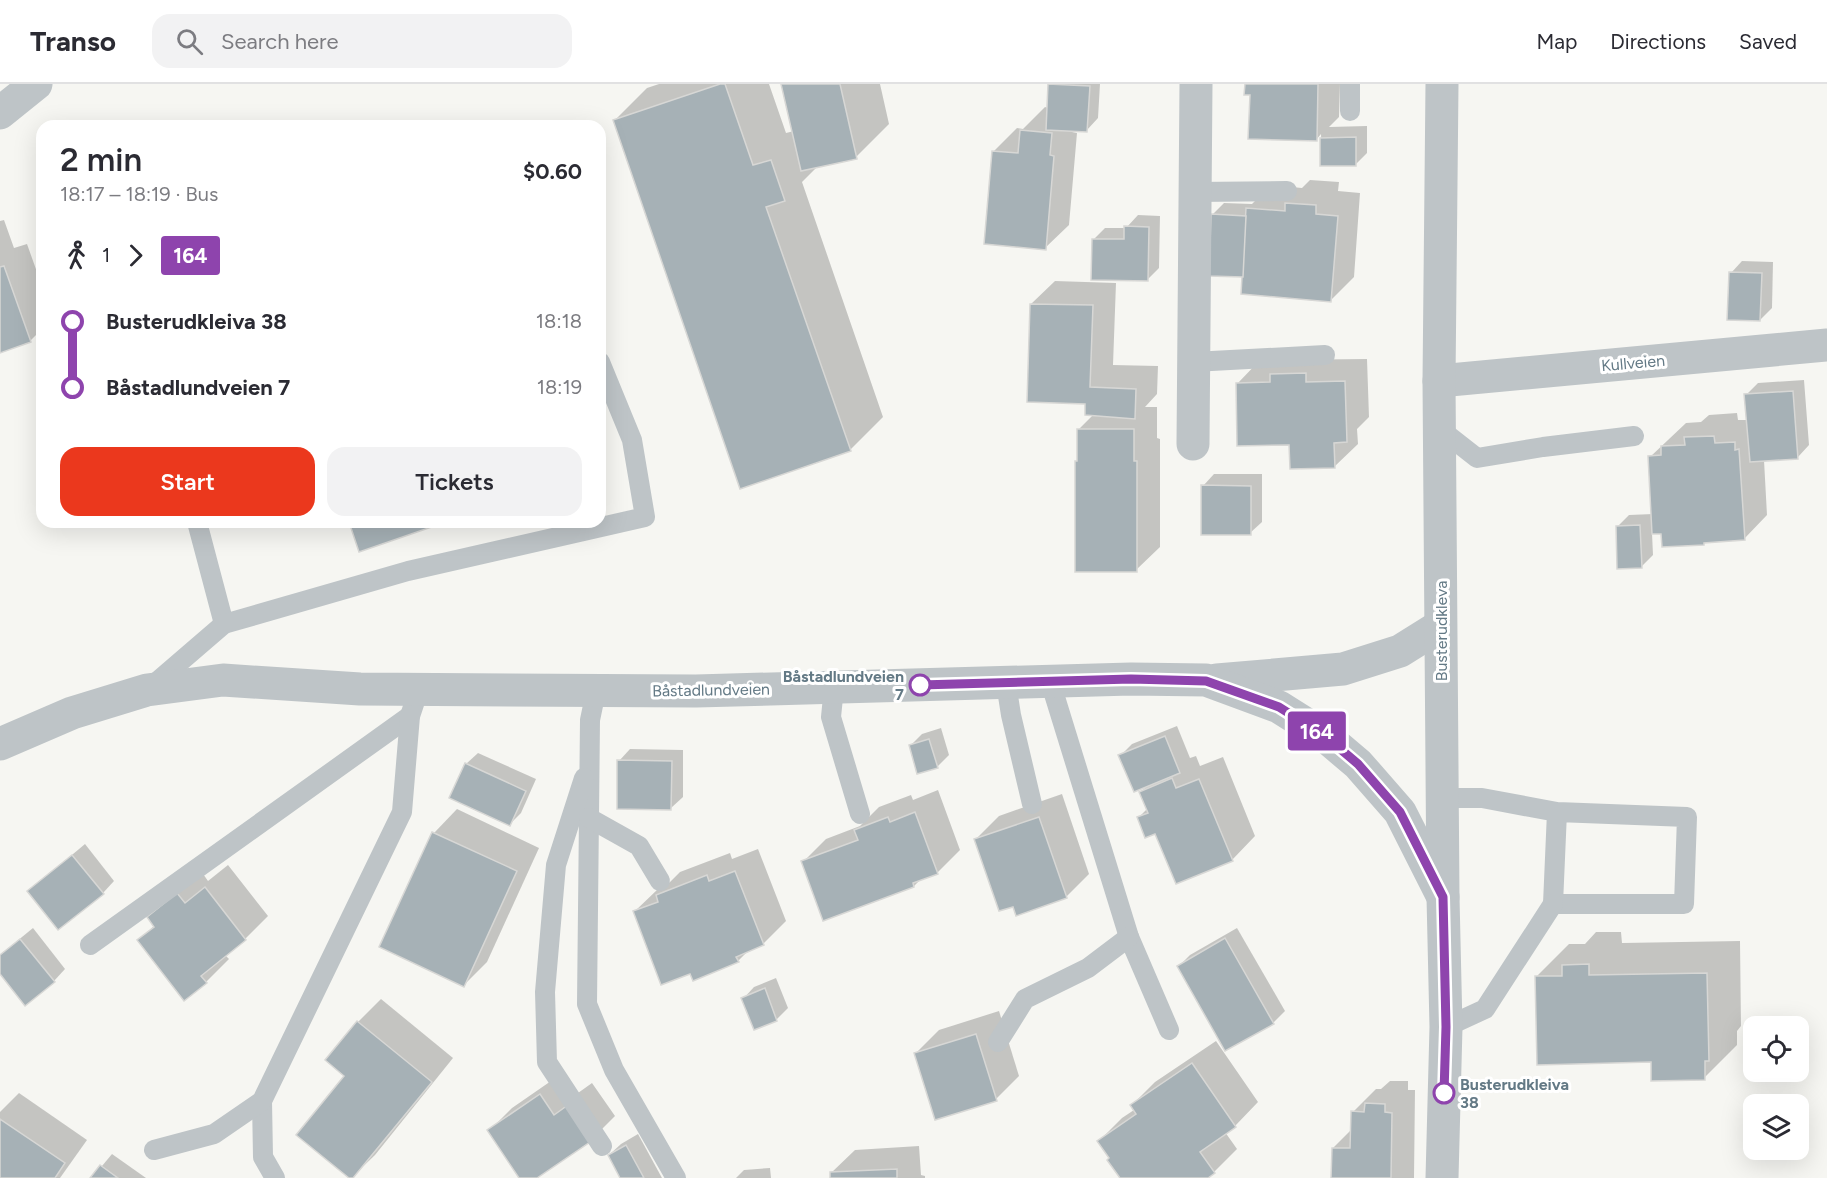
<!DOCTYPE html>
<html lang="en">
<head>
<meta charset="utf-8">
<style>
	body { margin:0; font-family:Figtree,sans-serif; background:#f2f2f3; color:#2b2b33; height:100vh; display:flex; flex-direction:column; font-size:22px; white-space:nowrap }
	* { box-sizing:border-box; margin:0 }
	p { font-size:20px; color:#7c7c81 }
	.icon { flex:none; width:33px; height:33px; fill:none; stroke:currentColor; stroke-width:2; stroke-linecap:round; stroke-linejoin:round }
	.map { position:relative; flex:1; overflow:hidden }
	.panel { position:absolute; left:36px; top:36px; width:570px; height:408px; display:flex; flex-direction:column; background:#fff; border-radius:18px; box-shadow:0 6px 24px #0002 }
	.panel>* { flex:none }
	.badge { padding:0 12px; border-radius:4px; font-size:21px; line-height:39px }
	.controls { position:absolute; left:1743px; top:932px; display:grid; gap:12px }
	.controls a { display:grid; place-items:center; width:66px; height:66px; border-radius:12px; background:#fff; box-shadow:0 6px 24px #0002; font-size:30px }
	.map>.badge { position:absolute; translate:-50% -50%; box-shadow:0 0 0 3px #fff }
	.legs { display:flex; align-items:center; gap:9px; height:66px; padding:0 24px; font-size:20px }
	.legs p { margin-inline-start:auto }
	.summary { display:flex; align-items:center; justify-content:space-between; height:102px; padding:0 24px }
	h1 { font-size:33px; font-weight:600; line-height:45px }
	.button { display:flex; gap:12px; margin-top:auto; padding:12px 24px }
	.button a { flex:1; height:69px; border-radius:18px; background:#eb381d; color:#fff; font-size:24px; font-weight:600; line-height:69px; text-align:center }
	.button a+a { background:#f2f2f3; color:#2b2b33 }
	ul { padding:0 24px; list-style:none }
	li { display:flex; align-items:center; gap:21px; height:66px; font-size:22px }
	li i { display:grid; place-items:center; width:9px; height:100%; margin:0 8px; background:currentColor }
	li i::after { content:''; width:15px; height:15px; margin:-8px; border:4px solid; border-radius:50%; background:#fff }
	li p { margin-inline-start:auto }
	li:first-child i { background:linear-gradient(#0000 50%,currentColor 0) }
	li:last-child i { background:linear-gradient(currentColor 50%,#0000 0) }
	header { display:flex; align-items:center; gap:36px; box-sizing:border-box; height:84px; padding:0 30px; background:#fff; border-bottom:2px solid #e1e1e2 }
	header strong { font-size:28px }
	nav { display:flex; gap:33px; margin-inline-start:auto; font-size:21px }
	.search { width:420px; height:54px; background:#f2f2f3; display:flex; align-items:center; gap:15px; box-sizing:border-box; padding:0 21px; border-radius:18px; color:#7c7c81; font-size:22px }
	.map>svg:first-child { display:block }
	.shadow { fill:#0003 }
	.building { fill:#a6b1b6; stroke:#d7d7d5; stroke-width:1.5 }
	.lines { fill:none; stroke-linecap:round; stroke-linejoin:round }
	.service { stroke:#bec4c7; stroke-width:20 }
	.minor { stroke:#bec4c7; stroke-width:33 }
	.tertiary { stroke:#bec4c7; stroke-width:33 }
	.line-1-casing { stroke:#fff; stroke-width:14 }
	.line-1 { stroke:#8e44ad; stroke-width:9 }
	.stop-1-dot { fill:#fff; stroke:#8e44ad; stroke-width:3 }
	.labels { text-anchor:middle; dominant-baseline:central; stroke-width:6; stroke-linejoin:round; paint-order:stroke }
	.street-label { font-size:16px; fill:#637985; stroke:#fff }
	.stop-label { font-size:16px; font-weight:bold; fill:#637985; stroke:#fff; text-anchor:end }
</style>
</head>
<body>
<header>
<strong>Transo</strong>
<div class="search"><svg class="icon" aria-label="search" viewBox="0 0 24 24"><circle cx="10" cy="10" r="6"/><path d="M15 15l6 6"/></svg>Search here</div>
<nav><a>Map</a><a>Directions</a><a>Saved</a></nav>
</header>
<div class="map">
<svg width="1827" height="1094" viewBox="0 0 1827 1094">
	<rect width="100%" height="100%" fill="#f6f6f2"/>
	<g class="shadow">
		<polygon points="659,0 769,0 786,49 794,47 783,0 880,0 889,40 856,73 817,83 802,98 883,333 850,366 614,37 647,4"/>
		<polygon points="1050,0 1100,0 1098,34 1087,46 1073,45 1072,48 1077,49 1069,141 1045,164 994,67 1017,44 1023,45 1045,23 1048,24"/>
		<polygon points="1246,0 1340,0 1339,33 1329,43 1367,42 1367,69 1355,81 1322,81 1321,50 1316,56 1251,9"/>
		<polygon points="1310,96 1339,98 1338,107 1360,109 1354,193 1331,216 1244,191 1213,130 1224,119 1252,120 1271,101 1302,104"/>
		<polygon points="1138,131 1160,132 1159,184 1147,196 1094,155 1105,144 1126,144"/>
		<polygon points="4,136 14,164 27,160 42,202 42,245 30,257 0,267 0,137"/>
		<polygon points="1742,177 1773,178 1772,224 1760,236 1731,189"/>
		<polygon points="1055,197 1116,199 1113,281 1158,282 1157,310 1145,323 1157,323 1157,354 1160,355 1160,463 1136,486 1079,376 1079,345 1094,330 1031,220"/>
		<polygon points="1367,275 1369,333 1357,345 1358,360 1334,383 1290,359 1237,300 1260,276"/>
		<polygon points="1804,296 1809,361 1798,373 1764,376 1767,431 1744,455 1706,457 1704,460 1662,449 1652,449 1653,471 1641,483 1617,443 1629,431 1653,430 1650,373 1686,339 1701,338 1709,331 1737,329 1738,336 1748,336 1746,311 1758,299"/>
		<polygon points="600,336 606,355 600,361"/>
		<polygon points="1214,390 1262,390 1262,438 1250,449 1203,402"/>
		<polygon points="1177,642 1190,674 1196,672 1200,682 1223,673 1255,752 1232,776 1156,748 1139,733 1148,724 1141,708 1149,700 1120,672 1132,660"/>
		<polygon points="941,644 949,671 937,683 910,662 922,650"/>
		<polygon points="630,665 683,666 683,713 671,724 619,677"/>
		<polygon points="478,669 536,695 521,729 510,740 466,680"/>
		<polygon points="938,706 960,766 937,789 921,795 914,802 803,778 826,755 860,742 879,723 911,711 913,716"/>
		<polygon points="1062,710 1089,790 1066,813 1014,821 976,755 999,732"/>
		<polygon points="457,725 539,764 487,878 464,901 381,863 434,749"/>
		<polygon points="85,760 114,797 103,809 29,807"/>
		<polygon points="758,765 786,837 763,860 749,866 738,877 691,888 634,828 658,805 668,800 680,788 730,769 732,775"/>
		<polygon points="228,781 268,832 245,855 225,871 229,875 206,898 139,856 155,841 149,833 201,787 208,797"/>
		<polygon points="33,844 65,885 54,897 0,887 0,871"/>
		<polygon points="1237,844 1285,927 1273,939 1179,882 1190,871"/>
		<polygon points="1596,848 1621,848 1622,859 1740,857 1741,942 1737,947 1737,961 1704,994 1652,976 1536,893 1569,860 1585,860"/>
		<polygon points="776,894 788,924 777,935 755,944 743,915 754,903"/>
		<polygon points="381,915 453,974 375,1071 351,1094 358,938"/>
		<polygon points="999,927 1019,992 996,1015 916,969 939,946"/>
		<polygon points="1216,957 1258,1018 1235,1042 1225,1048 1237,1065 1214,1088 1205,1094 1123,1094 1099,1057 1122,1034 1134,1026 1132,1021 1155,998"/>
		<polygon points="564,988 578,1009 592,999 615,1032 592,1055 535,1094 521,1094 489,1047 512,1024"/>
		<polygon points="1390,997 1408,997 1408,1006 1415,1006 1414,1094 1332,1094 1333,1064 1352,1045 1353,1028 1376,1005 1381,1005"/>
		<polygon points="19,1009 87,1056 60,1094 0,1094 0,1028"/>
		<polygon points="638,1050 662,1094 622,1094 609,1071 621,1060"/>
		<polygon points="919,1062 921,1091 925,1092 925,1094 832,1094 831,1089 855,1066"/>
		<polygon points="112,1070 146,1094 92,1094"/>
		<polygon points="770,1084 771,1094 736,1094 744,1086"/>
	</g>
	<g class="building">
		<polygon points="720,0 725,0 753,81 771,76 785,117 766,123 851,367 740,405 613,36"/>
		<polygon points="781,0 840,0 857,75 801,87"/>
		<polygon points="1048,0 1090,2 1087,48 1046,46"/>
		<polygon points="1245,0 1318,0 1317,57 1248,55 1250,11 1244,11"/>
		<polygon points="1020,46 1052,49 1050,71 1054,72 1046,166 984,160 992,67 1018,69"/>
		<polygon points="1356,53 1356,82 1320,82 1320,54"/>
		<polygon points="1285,119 1316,121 1316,130 1338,132 1331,218 1241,210 1246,124 1285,127"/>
		<polygon points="1211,130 1246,132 1243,193 1209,192"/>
		<polygon points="1124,142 1149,143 1148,197 1091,196 1092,155 1124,155"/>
		<polygon points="4,182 31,258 0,269 0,183"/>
		<polygon points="1729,188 1762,189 1760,237 1727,236"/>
		<polygon points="1030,220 1093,221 1090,303 1136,305 1135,335 1085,331 1085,320 1027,318"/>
		<polygon points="1306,289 1306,298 1345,297 1347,358 1334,359 1335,384 1290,385 1289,361 1237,362 1236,299 1270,298 1270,290"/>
		<polygon points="1793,307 1798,375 1750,378 1744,310"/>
		<polygon points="1077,345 1134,345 1134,377 1137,377 1137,488 1075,488 1075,377 1077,377"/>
		<polygon points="1714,352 1715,359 1735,358 1735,366 1739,365 1745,456 1704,459 1704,461 1662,463 1661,450 1652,450 1648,372 1661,371 1661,362 1685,361 1684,353"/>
		<polygon points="1201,401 1251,402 1251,451 1201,451"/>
		<polygon points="349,438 446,438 359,468"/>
		<polygon points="1640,441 1642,484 1617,485 1616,442"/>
		<polygon points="1165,652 1180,689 1134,708 1118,671"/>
		<polygon points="929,655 938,684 917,690 909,661"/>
		<polygon points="617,676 672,677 671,726 617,725"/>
		<polygon points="465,679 526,707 510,742 449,714"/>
		<polygon points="1172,694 1176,704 1199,695 1233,777 1176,800 1155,750 1145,754 1137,733 1148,729 1139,708"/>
		<polygon points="915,728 938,790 913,799 914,803 823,837 801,777 858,756 854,746 888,733 890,738"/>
		<polygon points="1039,733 1067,814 1016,832 1013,823 999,827 974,755"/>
		<polygon points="432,748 517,787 464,903 379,863"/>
		<polygon points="72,771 104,810 58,846 27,807"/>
		<polygon points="735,787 764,861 736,873 739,878 693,897 690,890 661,901 633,827 658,818 656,811 707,791 709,797"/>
		<polygon points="205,803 246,856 201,892 207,899 184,917 137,856 154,843 147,833 177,809 185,819"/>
		<polygon points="1225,854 1274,940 1225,967 1177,882"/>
		<polygon points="20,855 55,898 25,922 0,890 0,871"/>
		<polygon points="1589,880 1589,891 1707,889 1709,977 1705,977 1705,996 1651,997 1651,978 1537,981 1535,892 1562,892 1562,881"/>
		<polygon points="765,904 777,937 754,946 741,914"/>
		<polygon points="357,937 432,998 353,1094 349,1094 296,1051 344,992 325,976"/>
		<polygon points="976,950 997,1017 935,1036 914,969"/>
		<polygon points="1192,979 1236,1043 1200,1068 1215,1089 1208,1094 1120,1094 1107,1076 1109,1074 1097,1057 1136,1030 1130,1021"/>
		<polygon points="540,1010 554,1031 568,1021 593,1056 537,1094 519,1094 487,1046"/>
		<polygon points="1365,1019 1385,1020 1385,1028 1392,1029 1391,1094 1331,1094 1332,1064 1350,1064 1351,1027 1364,1028"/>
		<polygon points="0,1035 65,1079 55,1094 0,1094"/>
		<polygon points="626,1061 644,1094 620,1094 608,1071"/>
		<polygon points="100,1081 118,1094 90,1094"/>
		<polygon points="897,1085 897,1094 830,1094 830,1088"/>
	</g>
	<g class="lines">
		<g class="service">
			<polyline points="1350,0 1350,27"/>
			<polyline points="1195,108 1287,107"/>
			<polyline points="1193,278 1325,271"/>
			<polyline points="1440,345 1477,374 1543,363 1634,352"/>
			<polyline points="197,438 224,540"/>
			<polyline points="1050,597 1129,853 1169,946"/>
			<polyline points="1006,599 1011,631 1032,720"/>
			<polyline points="152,602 224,540 408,487 645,433 632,356 600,278"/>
			<polyline points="834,603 831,633 860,730"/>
			<polyline points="596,607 590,636 587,920 614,986 676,1094"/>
			<polyline points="584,694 556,781 545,908 547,978 602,1062"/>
			<polyline points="1442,714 1482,714 1557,728 1687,733 1684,820 1553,820 1557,728"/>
			<polyline points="589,734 639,762 660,797"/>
			<polyline points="90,861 410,632"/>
			<polyline points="1446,943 1485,925 1553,820"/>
			<polyline points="998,958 1025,915 1088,884 1129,853"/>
			<polyline points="262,1017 263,1073 275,1094"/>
			<polyline points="154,1066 214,1050 262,1017 402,728 410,632 419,605"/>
		</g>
		<g class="minor">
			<polyline points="0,29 36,0"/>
			<polyline points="1439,297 1827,261"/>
			<polyline points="1193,360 1196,0"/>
			<polyline points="1217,596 1343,585 1400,567 1440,542"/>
			<polyline points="0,660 72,629 147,606 223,596 360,605 696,607 1131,595 1206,596 1279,623 1325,652 1358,680 1400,728 1443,813"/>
		</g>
		<polyline class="tertiary" points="1442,0 1439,297 1443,813 1446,943 1442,1094"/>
	</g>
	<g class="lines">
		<g class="line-1-casing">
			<polyline id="line-1" points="920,601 1131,595 1206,597 1279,623 1325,652 1358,680 1400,728 1443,813 1446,943 1444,1009"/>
		</g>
		<use href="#line-1" class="line-1"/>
	</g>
	<g class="stop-1-dot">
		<circle cx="920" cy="601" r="10"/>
		<circle cx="1444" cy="1009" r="10"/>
	</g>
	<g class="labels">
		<g class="street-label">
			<text transform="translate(1633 279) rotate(-5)">Kullveien</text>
			<text transform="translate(1441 547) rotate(-90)">Busterudkleva</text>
			<text transform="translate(711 606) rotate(-1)">Båstadlundveien</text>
		</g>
		<g class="stop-label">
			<text x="904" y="592">Båstadlundveien<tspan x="904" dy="18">7</tspan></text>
			<text x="1460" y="1000" text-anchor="start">Busterudkleiva<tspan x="1460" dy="18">38</tspan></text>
		</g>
	</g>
</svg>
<div class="controls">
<a><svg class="icon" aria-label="locate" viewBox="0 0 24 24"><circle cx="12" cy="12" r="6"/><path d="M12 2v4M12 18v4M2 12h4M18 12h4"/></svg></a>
<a><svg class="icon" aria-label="layers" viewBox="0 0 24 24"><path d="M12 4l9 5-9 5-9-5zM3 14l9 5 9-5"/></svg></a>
</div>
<b class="badge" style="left:1317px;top:647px;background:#8e44ad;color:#fff">164</b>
<section class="panel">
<div class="summary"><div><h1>2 min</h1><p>18:17 – 18:19 · Bus</p></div><b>$0.60</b></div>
<div class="legs"><svg class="icon" aria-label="walk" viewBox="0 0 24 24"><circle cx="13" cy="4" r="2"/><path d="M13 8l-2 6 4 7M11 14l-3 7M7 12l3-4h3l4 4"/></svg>1<svg class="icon" aria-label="forward" viewBox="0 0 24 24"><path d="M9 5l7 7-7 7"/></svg><b class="badge" style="background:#8e44ad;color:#fff">164</b></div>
<ul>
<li><i style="color:#8e44ad"></i><b>Busterudkleiva 38</b><p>18:18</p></li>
<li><i style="color:#8e44ad"></i><b>Båstadlundveien 7</b><p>18:19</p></li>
</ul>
<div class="button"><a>Start</a><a>Tickets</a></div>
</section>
</div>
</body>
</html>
